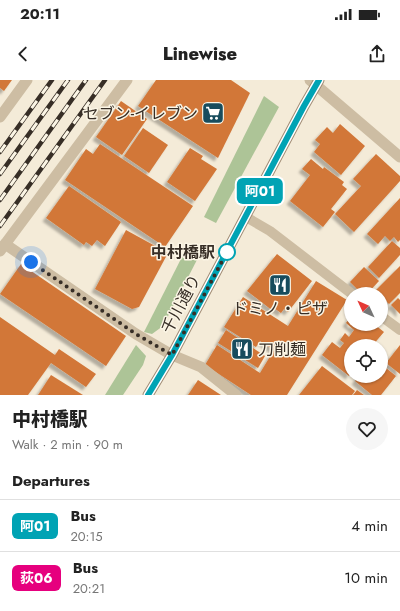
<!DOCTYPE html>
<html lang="en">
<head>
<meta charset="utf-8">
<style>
	body { margin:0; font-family:Jost,"Noto Sans JP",sans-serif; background:#f6f6f6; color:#222; height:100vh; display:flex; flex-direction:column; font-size:15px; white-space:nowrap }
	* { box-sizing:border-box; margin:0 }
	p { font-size:13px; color:#767676 }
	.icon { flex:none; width:22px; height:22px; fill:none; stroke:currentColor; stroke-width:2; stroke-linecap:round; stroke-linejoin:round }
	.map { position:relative; height:315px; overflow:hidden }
	.details { display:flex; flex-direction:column; background:#fff; flex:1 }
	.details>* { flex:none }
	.badge { padding:0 8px; border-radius:6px; font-size:14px; line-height:26px }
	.needle { width:26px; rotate:314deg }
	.fabs { position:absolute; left:344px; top:207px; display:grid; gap:8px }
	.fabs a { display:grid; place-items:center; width:44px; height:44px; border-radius:50%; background:#fff; box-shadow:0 1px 3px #0004; font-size:20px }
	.you { position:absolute; width:20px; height:20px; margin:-10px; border:3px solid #fff; border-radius:50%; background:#1a73e8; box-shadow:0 0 0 6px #1a73e833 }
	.map>.badge { position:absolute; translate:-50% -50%; box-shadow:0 0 0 2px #fff }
	h2 { padding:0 12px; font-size:15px; line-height:36px }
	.round { display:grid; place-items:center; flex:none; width:42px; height:42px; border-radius:21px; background:#f6f6f6 }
	.overview { display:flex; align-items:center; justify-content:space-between; height:68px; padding:0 12px }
	h1 { font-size:19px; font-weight:800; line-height:30px }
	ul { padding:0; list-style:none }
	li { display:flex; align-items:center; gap:12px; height:52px; padding:0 12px; border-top:1px solid #e0e0e0 }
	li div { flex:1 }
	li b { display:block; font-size:15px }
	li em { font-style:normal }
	li .badge { min-width:44px; font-weight:700; text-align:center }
	.status { display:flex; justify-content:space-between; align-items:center; height:28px; padding:0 20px; background:#fff; direction:ltr }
	.status svg { height:11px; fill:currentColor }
	header { display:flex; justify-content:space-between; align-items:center; height:52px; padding:0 12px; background:#fff; font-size:18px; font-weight:800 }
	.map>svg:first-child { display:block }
	.green { fill:#adc497 }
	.building { fill:#d27738; filter:url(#shadow) }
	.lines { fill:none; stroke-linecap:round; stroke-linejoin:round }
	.service { stroke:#cdbda3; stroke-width:10 }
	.minor { stroke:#cdbda3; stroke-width:11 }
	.secondary { stroke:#a18c74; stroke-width:11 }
	.rail-casing { stroke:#372e26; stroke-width:4.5 }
	.rail { stroke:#fbf5e5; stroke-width:3; stroke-dasharray:9; stroke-linecap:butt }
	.line-casing { stroke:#fff; stroke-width:9 }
	.line { stroke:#00a3b4; stroke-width:6 }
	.walk { stroke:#372e26; stroke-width:4; stroke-dasharray:0 7.2 }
	.stop-dot { fill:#fff; stroke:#00a3b4; stroke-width:2 }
	.labels { text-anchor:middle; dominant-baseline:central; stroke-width:3; stroke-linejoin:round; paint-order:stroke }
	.poi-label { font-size:16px; fill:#372e26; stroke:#fbf5e5; text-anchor:end }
	.stop-label { font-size:16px; font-weight:bold; fill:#372e26; stroke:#fbf5e5; text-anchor:end }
	.street-label { font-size:16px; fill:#372e26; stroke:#fbf5e5 }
</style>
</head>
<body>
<div class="status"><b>20:11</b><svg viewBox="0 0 49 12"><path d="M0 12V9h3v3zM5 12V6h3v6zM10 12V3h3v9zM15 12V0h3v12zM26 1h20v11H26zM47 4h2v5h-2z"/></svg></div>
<header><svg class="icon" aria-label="back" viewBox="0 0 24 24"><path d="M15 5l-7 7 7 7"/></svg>Linewise<svg class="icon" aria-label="share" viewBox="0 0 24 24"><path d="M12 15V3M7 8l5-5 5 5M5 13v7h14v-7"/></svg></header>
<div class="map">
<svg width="400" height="315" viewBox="0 0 400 315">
	<defs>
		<filter id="shadow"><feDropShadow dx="-3.5" dy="3.5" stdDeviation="1" flood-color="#0004"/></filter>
	</defs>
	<rect width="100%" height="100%" fill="#f4ebd8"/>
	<g class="green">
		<polygon points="264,16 279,27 216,143 204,137"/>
		<polygon points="188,165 201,172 163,246 152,254 144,252"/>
		<polygon points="136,265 146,276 143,285 123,315 105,315"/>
	</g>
	<g class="building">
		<polygon points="0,0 12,0 4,11 0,8"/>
		<polygon points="156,0 231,0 250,13 218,78 138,26"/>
		<polygon points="121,21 147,39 122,75 96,57"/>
		<polygon points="340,44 365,66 341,95 314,72 320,64 315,60 327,47 333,53"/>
		<polygon points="143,48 168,65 149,93 124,76"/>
		<polygon points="100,64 193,126 165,167 65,100 86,69 93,74"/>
		<polygon points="190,68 203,76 201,79 217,89 195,121 167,102"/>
		<polygon points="376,74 400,96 400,101 354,152 335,134 361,106 353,99"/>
		<polygon points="311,79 323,89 324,87 344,102 342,105 347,109 331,129 335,132 323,147 290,121 310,95 302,89"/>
		<polygon points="69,106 121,142 105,166 97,160 92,166 86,162 84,165 46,138"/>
		<polygon points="400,118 400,160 398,162 394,157 390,161 385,156 378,164 367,154"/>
		<polygon points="126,150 168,173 139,227 132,229 95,209"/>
		<polygon points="392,161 400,168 400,175 379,198 368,187"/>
		<polygon points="277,174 312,201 288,232 284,229 281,233 274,228 273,231 247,211"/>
		<polygon points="21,184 126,256 106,286 0,214"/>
		<polygon points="400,186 400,213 389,224 381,216 381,214 378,214 375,211"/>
		<polygon points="364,187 379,201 367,214 362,214 350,202"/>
		<polygon points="316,201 347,220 287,315 251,315 205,285 217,265 260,293 274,270 260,261 256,267 224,247 243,217 288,246"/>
		<polygon points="398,218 400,220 400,234 391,225"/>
		<polygon points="351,236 351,244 374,244 384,252 372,266 351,266 351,293 349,296 322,275 332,262 340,268 344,263 340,260 345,253 349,257 354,250 346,243"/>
		<polygon points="0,237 55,275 59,269 96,294 86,307 51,283 28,315 0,315"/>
		<polygon points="226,250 265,276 258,288 218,263"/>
		<polygon points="400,265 400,294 386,283"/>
		<polygon points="381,284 396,296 381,315 372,315 355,301 359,296 381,296"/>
		<polygon points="322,286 355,311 352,315 299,315"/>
		<polygon points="51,295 83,315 38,315"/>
		<polygon points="198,300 221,315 188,315"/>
		<polygon points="357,310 364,315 353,315"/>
	</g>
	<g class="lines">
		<g class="service">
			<polyline points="246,137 270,151 352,214"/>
			<polyline points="381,236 400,250"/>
		</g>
		<g class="minor">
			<polyline points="310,0 400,77"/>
			<polyline points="0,37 27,0"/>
			<polyline points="5,164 136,254 172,275 201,287 236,315"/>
			<polyline points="0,171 127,0"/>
		</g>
		<polyline class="secondary" points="148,315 172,275 304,26 319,0"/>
		<g class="rail-casing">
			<g id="rail">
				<polyline points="0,72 52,0"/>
				<polyline points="0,94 68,0"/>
				<polyline points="0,120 86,0"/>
				<polyline points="0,146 105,0"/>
			</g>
		</g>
		<use href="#rail" class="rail"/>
	</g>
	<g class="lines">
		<g class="line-casing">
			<polyline id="line" points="148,315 172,275 304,26 319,0"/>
		</g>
		<use href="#line" class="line"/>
		<polyline class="walk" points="31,182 136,254 172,275 227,172"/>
	</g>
	<defs>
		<g id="supermarket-square" transform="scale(1.15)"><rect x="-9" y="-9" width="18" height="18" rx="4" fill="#174c5d" stroke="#fbf5e5"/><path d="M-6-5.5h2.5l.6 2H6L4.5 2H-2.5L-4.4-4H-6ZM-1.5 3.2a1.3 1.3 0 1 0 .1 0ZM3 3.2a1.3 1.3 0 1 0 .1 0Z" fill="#fff"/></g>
		<g id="restaurant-square" transform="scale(1.15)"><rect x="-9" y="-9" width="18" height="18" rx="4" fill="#174c5d" stroke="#fbf5e5"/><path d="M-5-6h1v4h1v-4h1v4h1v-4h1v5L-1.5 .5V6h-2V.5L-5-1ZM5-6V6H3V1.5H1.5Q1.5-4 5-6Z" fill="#fff"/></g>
	</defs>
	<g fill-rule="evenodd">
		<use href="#supermarket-square" x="213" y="33"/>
		<use href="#restaurant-square" x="280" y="205"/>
		<use href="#restaurant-square" x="242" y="269"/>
	</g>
	<circle class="stop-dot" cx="227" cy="172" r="8"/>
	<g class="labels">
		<g class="poi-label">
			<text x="198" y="33">セブン-イレブン</text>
			<text x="280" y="228" text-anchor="middle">ドミノ・ピザ</text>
			<text x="258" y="269" text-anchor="start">刀削麺</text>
		</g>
		<g class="stop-label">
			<text x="215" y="172">中村橋駅</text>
		</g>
		<g class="street-label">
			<text transform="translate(181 224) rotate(-62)">千川通り</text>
		</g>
	</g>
</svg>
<div class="fabs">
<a><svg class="needle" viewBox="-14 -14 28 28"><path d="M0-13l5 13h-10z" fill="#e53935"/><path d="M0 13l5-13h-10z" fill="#767676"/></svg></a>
<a><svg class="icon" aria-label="locate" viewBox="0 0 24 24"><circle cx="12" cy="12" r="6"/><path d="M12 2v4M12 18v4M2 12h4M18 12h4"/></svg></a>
</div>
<div class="you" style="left:31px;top:182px"></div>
<b class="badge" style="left:260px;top:111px;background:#00a3b4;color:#fff">阿01</b>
</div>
<section class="details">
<div class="overview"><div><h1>中村橋駅</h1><p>Walk · 2 min · 90 m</p></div><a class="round"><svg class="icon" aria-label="heart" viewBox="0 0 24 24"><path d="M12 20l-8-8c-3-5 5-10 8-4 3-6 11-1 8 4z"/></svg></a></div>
<h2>Departures</h2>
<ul>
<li><span class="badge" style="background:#00a3b4;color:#fff">阿01</span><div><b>Bus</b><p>20:15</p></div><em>4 min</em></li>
<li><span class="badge" style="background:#e6007e;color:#fff">荻06</span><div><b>Bus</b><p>20:21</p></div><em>10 min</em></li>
</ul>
</section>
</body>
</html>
